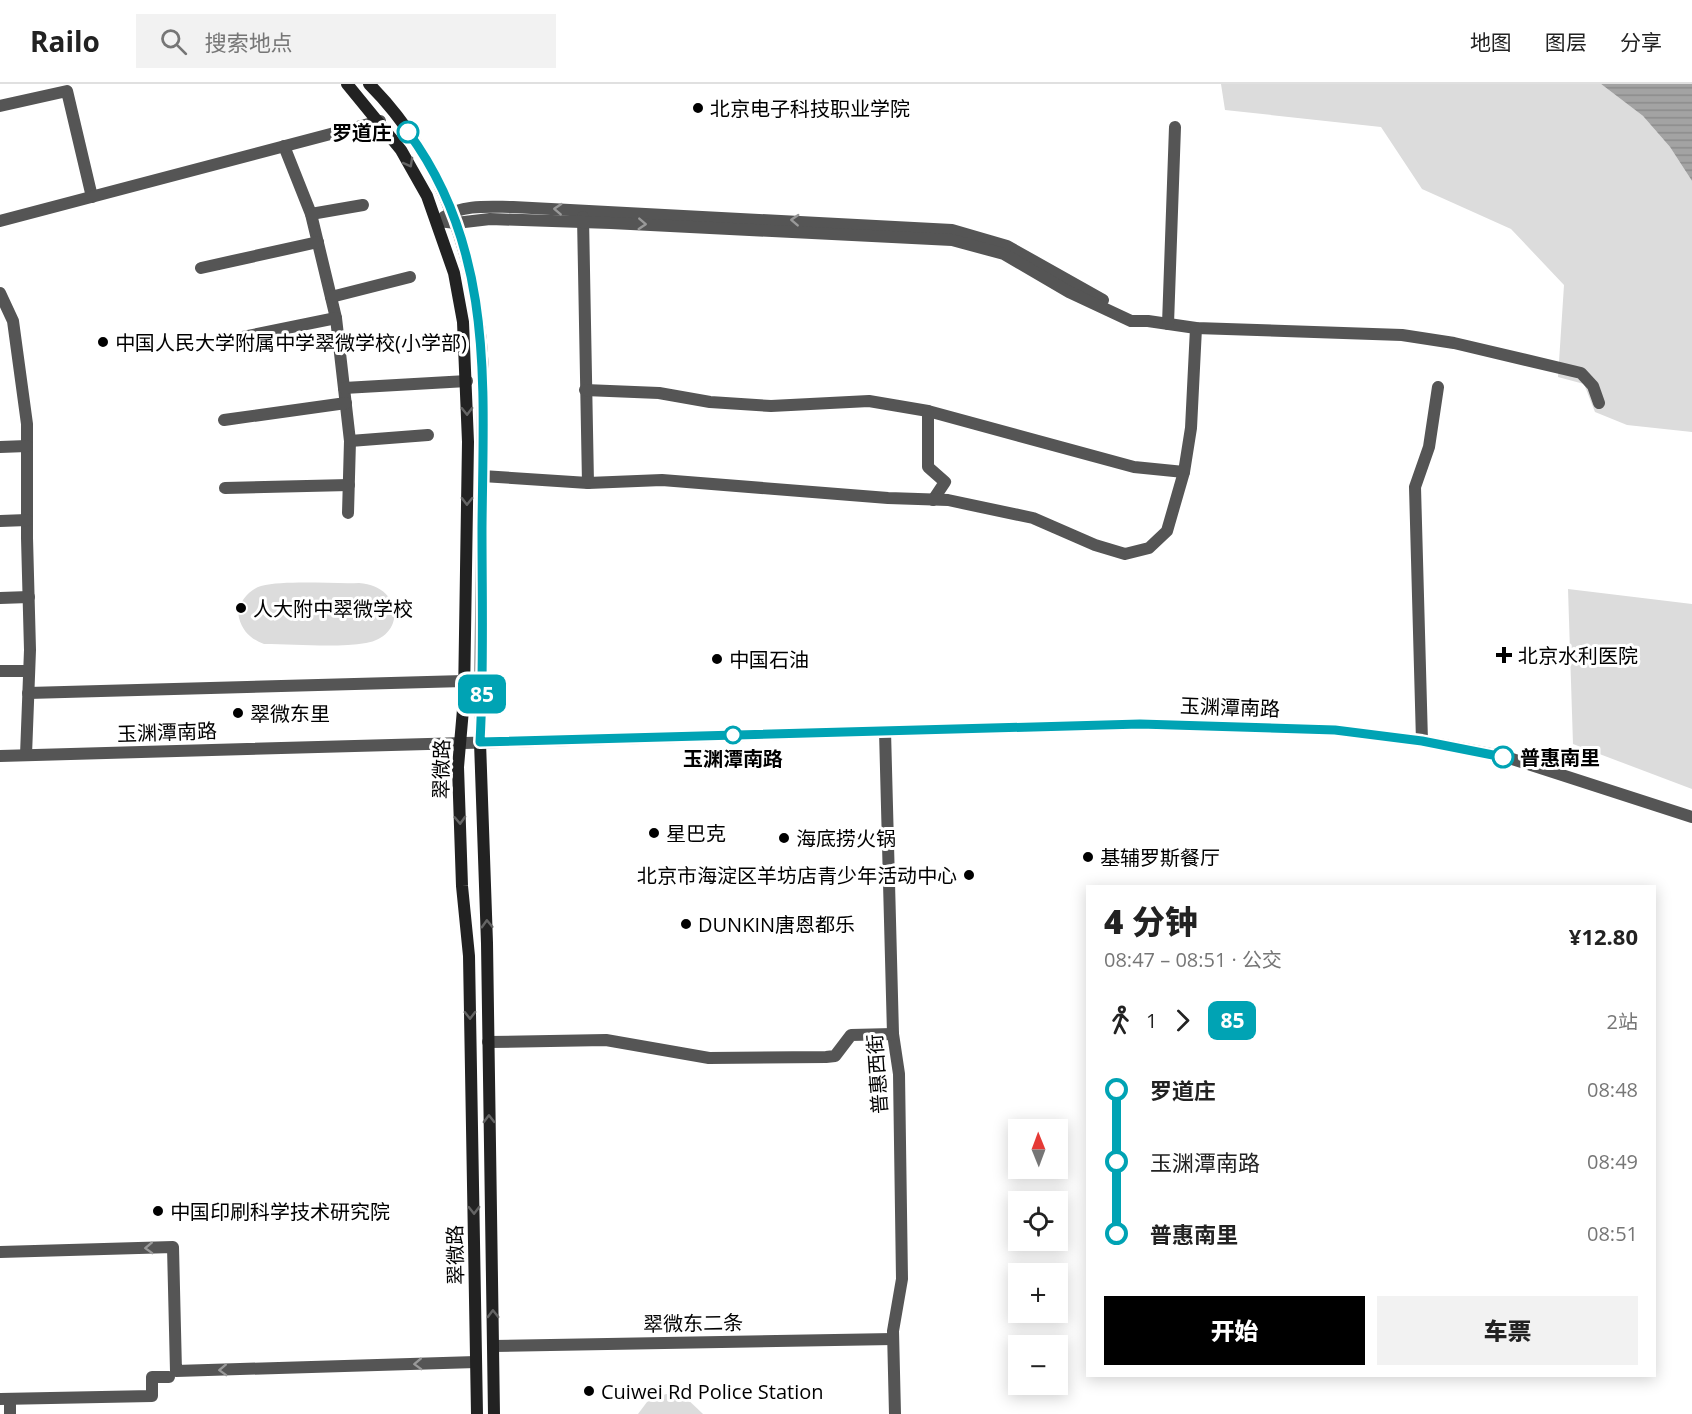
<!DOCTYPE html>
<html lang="zh">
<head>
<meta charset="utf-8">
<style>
	body { margin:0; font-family:"Open Sans","Noto Sans SC",sans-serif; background:#f2f2f2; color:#222; height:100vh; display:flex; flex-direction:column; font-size:22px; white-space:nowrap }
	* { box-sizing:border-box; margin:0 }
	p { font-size:20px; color:#767676 }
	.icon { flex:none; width:33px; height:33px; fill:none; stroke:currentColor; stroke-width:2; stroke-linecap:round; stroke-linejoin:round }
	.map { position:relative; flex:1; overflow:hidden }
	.details { position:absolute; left:1086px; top:801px; width:570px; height:492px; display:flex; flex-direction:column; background:#fff; border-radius:0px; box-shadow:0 3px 15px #0003 }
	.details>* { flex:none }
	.badge { padding:0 12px; border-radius:9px; font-size:21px; line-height:39px }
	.needle { width:39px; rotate:359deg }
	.buttons { position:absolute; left:1008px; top:1035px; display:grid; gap:12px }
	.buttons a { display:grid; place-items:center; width:60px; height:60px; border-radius:0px; background:#fff; box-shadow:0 3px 15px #0003; font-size:30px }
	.map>.badge { position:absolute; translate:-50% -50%; box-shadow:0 0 0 3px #fff }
	.legs { display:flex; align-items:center; gap:9px; height:66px; padding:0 18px; font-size:20px }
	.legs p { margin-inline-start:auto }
	.overview { display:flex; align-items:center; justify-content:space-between; height:102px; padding:0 18px }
	h1 { font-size:33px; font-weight:800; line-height:45px }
	.action { display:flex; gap:12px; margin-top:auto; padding:12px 18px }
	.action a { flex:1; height:69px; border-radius:0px; background:#000; color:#fff; font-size:24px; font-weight:800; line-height:69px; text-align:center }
	.action a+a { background:#f2f2f2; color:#222 }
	ul { padding:0 18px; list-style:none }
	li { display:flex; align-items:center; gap:21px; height:72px; font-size:22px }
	li i { display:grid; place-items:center; width:9px; height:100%; margin:0 8px; background:currentColor }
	li i::after { content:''; width:15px; height:15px; margin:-8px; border:4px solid; border-radius:50%; background:#fff }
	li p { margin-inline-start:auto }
	li:first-child i { background:linear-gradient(#0000 50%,currentColor 0) }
	li:last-child i { background:linear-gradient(currentColor 50%,#0000 0) }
	header { display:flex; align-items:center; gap:36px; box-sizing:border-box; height:84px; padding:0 30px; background:#fff; border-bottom:2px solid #e0e0e0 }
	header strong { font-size:28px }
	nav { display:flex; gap:33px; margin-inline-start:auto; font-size:21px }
	.search { width:420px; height:54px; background:#f2f2f2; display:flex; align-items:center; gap:15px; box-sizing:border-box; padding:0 21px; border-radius:0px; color:#767676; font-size:22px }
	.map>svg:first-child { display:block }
	.green { fill:#dcdcdc }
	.water { fill:url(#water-rules) }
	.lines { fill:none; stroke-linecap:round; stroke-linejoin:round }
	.minor { stroke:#555; stroke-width:12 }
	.tertiary { stroke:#555; stroke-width:12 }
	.secondary { stroke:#222; stroke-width:12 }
	.oneway { stroke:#646464 }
	.oneway2 { stroke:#999 }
	.line-1-casing { stroke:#fff; stroke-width:14 }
	.line-1 { stroke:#00a3b4; stroke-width:9 }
	.poi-dot { fill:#000; stroke:#fff; stroke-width:2 }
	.stop-1-dot { fill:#fff; stroke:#00a3b4; stroke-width:3 }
	.labels { text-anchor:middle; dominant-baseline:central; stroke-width:6; stroke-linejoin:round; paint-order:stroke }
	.poi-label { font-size:20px; fill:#000; stroke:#fff; text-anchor:start }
	.stop-label { font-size:20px; font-weight:bold; fill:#000; stroke:#fff; text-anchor:end }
	.street-label { font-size:20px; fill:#000; stroke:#fff }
</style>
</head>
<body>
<header>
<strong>Railo</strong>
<div class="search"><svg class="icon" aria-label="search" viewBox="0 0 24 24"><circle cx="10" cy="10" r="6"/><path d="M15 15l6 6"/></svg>搜索地点</div>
<nav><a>地图</a><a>图层</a><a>分享</a></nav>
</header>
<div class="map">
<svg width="1692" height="1330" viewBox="0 0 1692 1330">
	<defs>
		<pattern id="water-rules" width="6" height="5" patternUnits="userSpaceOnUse" patternTransform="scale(1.5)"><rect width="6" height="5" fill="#a3a3a3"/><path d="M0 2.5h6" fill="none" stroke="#8b8b8b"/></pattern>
	</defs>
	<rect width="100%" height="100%" fill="#fff"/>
	<g class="green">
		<polygon points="1221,0 1601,0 1643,32 1670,63 1692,97 1692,348 1627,341 1595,328 1584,300 1558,293 1564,201 1511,145 1422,105 1381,43 1225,26"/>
		<path d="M359,499c45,3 47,54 7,60 -29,5 -72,1 -102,1 -13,-5 -21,-12 -25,-26 -3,-13 9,-28 22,-32 25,-6 71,-2 98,-3z"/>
		<polygon points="1568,505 1692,520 1692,705 1573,660"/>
		<polygon points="666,1310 684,1312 703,1330 638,1330 647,1318"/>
	</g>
	<polygon class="water" points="1601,0 1692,0 1692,97 1670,63 1643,32"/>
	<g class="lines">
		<g class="minor">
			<polyline points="0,22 67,7 92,113"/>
			<polyline points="284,62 311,130 336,234 350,357 348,429"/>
			<polyline points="311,130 363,121"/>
			<path d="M444,133c19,-13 47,-10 69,-10l439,23 55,16 96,54"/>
			<polyline points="583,133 588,399"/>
			<polyline points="0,137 380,37"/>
			<polyline points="438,137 456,139 490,135 611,139 952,156 1004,170 1069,208 1131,237 1148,237 1196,244 1402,251 1454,259 1581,289 1593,302 1599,319"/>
			<polyline points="201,184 318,158"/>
			<polyline points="0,209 13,237 27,340 27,454 30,566 26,671"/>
			<polyline points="331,213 410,193"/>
			<polyline points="1168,240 1175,43"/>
			<polyline points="223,257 336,234"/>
			<polyline points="344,304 467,297"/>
			<polyline points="585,306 659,309 710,318 771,322 869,317 928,327 1134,383 1184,388"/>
			<polyline points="928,327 928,383 945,398 933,416"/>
			<polyline points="224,336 346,319"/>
			<polyline points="350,357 428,351"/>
			<polyline points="0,363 27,362"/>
			<polyline points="482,392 588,399 662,396 888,414 948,416 1033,434 1095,461 1125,470 1149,464 1167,447 1184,388 1191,344 1196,244"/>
			<polyline points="225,404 349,401"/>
			<polyline points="0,437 27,436"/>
			<polyline points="0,514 29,513"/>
			<polyline points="0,587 29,587"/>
			<polyline points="28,609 464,597"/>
			<polyline points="1422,657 1415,403 1429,363 1438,303"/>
			<polyline points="0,1168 173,1163 176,1287 476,1278"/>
			<polyline points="493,1262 893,1255"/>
			<polyline points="0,1315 152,1312 152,1293 169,1293"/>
			<polyline points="10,1315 10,1330"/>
		</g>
		<g class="tertiary">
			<polyline points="885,647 893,950 899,990 902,1195 893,1247 895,1330"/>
			<polyline points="0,672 1140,640 1335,646 1422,657 1506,673 1692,733"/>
			<polyline points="488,958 606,956 709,974 826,973 835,972 851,951 893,950"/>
		</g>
		<g class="secondary">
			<polyline points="347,0 401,66 427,112 454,189 463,238 468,358 464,614 458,683 462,802 469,872 477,1330"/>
			<path d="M369,0c76,76 109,181 114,286l-3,372 7,201 7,471"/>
		</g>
	</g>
	<defs><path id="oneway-chevron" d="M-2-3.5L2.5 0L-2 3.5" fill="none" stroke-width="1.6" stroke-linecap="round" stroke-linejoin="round" transform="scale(1.5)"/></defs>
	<g class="oneway">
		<use href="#oneway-chevron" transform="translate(409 79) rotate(61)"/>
		<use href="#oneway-chevron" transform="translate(467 327) rotate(89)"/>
		<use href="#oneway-chevron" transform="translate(467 417) rotate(91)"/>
		<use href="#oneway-chevron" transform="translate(460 736) rotate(88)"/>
		<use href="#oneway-chevron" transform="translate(487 840) rotate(-92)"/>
		<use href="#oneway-chevron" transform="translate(470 931) rotate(89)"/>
		<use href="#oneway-chevron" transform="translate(489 1035) rotate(-91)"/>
		<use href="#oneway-chevron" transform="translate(474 1126) rotate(89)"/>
		<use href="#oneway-chevron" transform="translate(493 1230) rotate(-91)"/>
	</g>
	<g class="oneway2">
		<use href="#oneway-chevron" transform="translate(558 125) rotate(-177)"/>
		<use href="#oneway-chevron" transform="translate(795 136) rotate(-177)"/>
		<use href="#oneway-chevron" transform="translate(642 140) rotate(3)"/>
		<use href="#oneway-chevron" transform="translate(149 1164) rotate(178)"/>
		<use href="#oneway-chevron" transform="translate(418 1280) rotate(178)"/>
		<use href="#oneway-chevron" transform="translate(223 1286) rotate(178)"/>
	</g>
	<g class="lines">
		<g class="line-1-casing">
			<path id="line-1" d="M408,48c88,119 75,257 74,397 0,71 2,142 -2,213l660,-18 195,6 87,11 81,16"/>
		</g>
		<use href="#line-1" class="line-1"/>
	</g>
	<g class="poi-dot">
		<circle cx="698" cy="24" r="6"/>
		<circle cx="103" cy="258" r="6"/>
		<circle cx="241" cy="524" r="6"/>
		<path d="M1501 562h6v6h6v6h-6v6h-6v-6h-6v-6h6z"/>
		<circle cx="717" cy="575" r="6"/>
		<circle cx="238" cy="629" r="6"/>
		<circle cx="654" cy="749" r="6"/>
		<circle cx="784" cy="754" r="6"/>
		<circle cx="1088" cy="773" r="6"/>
		<circle cx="969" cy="791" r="6"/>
		<circle cx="686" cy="840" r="6"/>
		<circle cx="158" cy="1127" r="6"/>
		<circle cx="589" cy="1307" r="6"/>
	</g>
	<g class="stop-1-dot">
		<circle cx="408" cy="48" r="10"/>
		<circle cx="733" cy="651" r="8"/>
		<circle cx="1503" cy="673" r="10"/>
	</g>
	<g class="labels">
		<g class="poi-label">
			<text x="710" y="24">北京电子科技职业学院</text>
			<text x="115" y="258">中国人民大学附属中学翠微学校(小学部)</text>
			<text x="253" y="524">人大附中翠微学校</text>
			<text x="1518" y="571">北京水利医院</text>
			<text x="729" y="575">中国石油</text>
			<text x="250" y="629">翠微东里</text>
			<text x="666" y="749">星巴克</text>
			<text x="796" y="754">海底捞火锅</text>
			<text x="1100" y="773">基辅罗斯餐厅</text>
			<text x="957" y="791" text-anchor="end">北京市海淀区羊坊店青少年活动中心</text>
			<text x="698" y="840">DUNKIN唐恩都乐</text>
			<text x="170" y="1127">中国印刷科学技术研究院</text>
			<text x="601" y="1307">Cuiwei Rd Police Station</text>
		</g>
		<g class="stop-label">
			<text x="392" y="48">罗道庄</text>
			<text x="1520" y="673" text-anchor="start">普惠南里</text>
			<text x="733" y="674" text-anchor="middle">玉渊潭南路</text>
		</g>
		<g class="street-label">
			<text transform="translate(1230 623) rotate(2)">玉渊潭南路</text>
			<text transform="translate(167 648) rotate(-2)">玉渊潭南路</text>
			<text transform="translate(441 685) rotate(-89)">翠微路</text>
			<text transform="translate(877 990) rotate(-94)">普惠西街</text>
			<text transform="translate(455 1171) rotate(-91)">翠微路</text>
			<text transform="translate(693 1239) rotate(-1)">翠微东二条</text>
		</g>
	</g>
</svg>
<div class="buttons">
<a><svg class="needle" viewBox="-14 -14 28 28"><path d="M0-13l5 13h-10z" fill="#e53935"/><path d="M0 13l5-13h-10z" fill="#767676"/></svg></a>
<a><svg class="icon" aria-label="locate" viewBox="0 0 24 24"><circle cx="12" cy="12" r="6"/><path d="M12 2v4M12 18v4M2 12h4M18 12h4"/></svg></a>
<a>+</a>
<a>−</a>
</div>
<b class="badge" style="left:482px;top:610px;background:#00a3b4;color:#fff">85</b>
<section class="details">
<div class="overview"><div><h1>4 分钟</h1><p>08:47 – 08:51 · 公交</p></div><b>¥12.80</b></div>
<div class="legs"><svg class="icon" aria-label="walk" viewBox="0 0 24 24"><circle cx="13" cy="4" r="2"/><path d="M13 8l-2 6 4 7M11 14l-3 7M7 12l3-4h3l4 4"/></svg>1<svg class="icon" aria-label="forward" viewBox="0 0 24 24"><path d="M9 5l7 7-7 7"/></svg><b class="badge" style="background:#00a3b4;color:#fff">85</b><p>2站</p></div>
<ul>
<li><i style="color:#00a3b4"></i><b>罗道庄</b><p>08:48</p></li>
<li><i style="color:#00a3b4"></i><span>玉渊潭南路</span><p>08:49</p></li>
<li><i style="color:#00a3b4"></i><b>普惠南里</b><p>08:51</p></li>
</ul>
<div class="action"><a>开始</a><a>车票</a></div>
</section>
</div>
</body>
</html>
